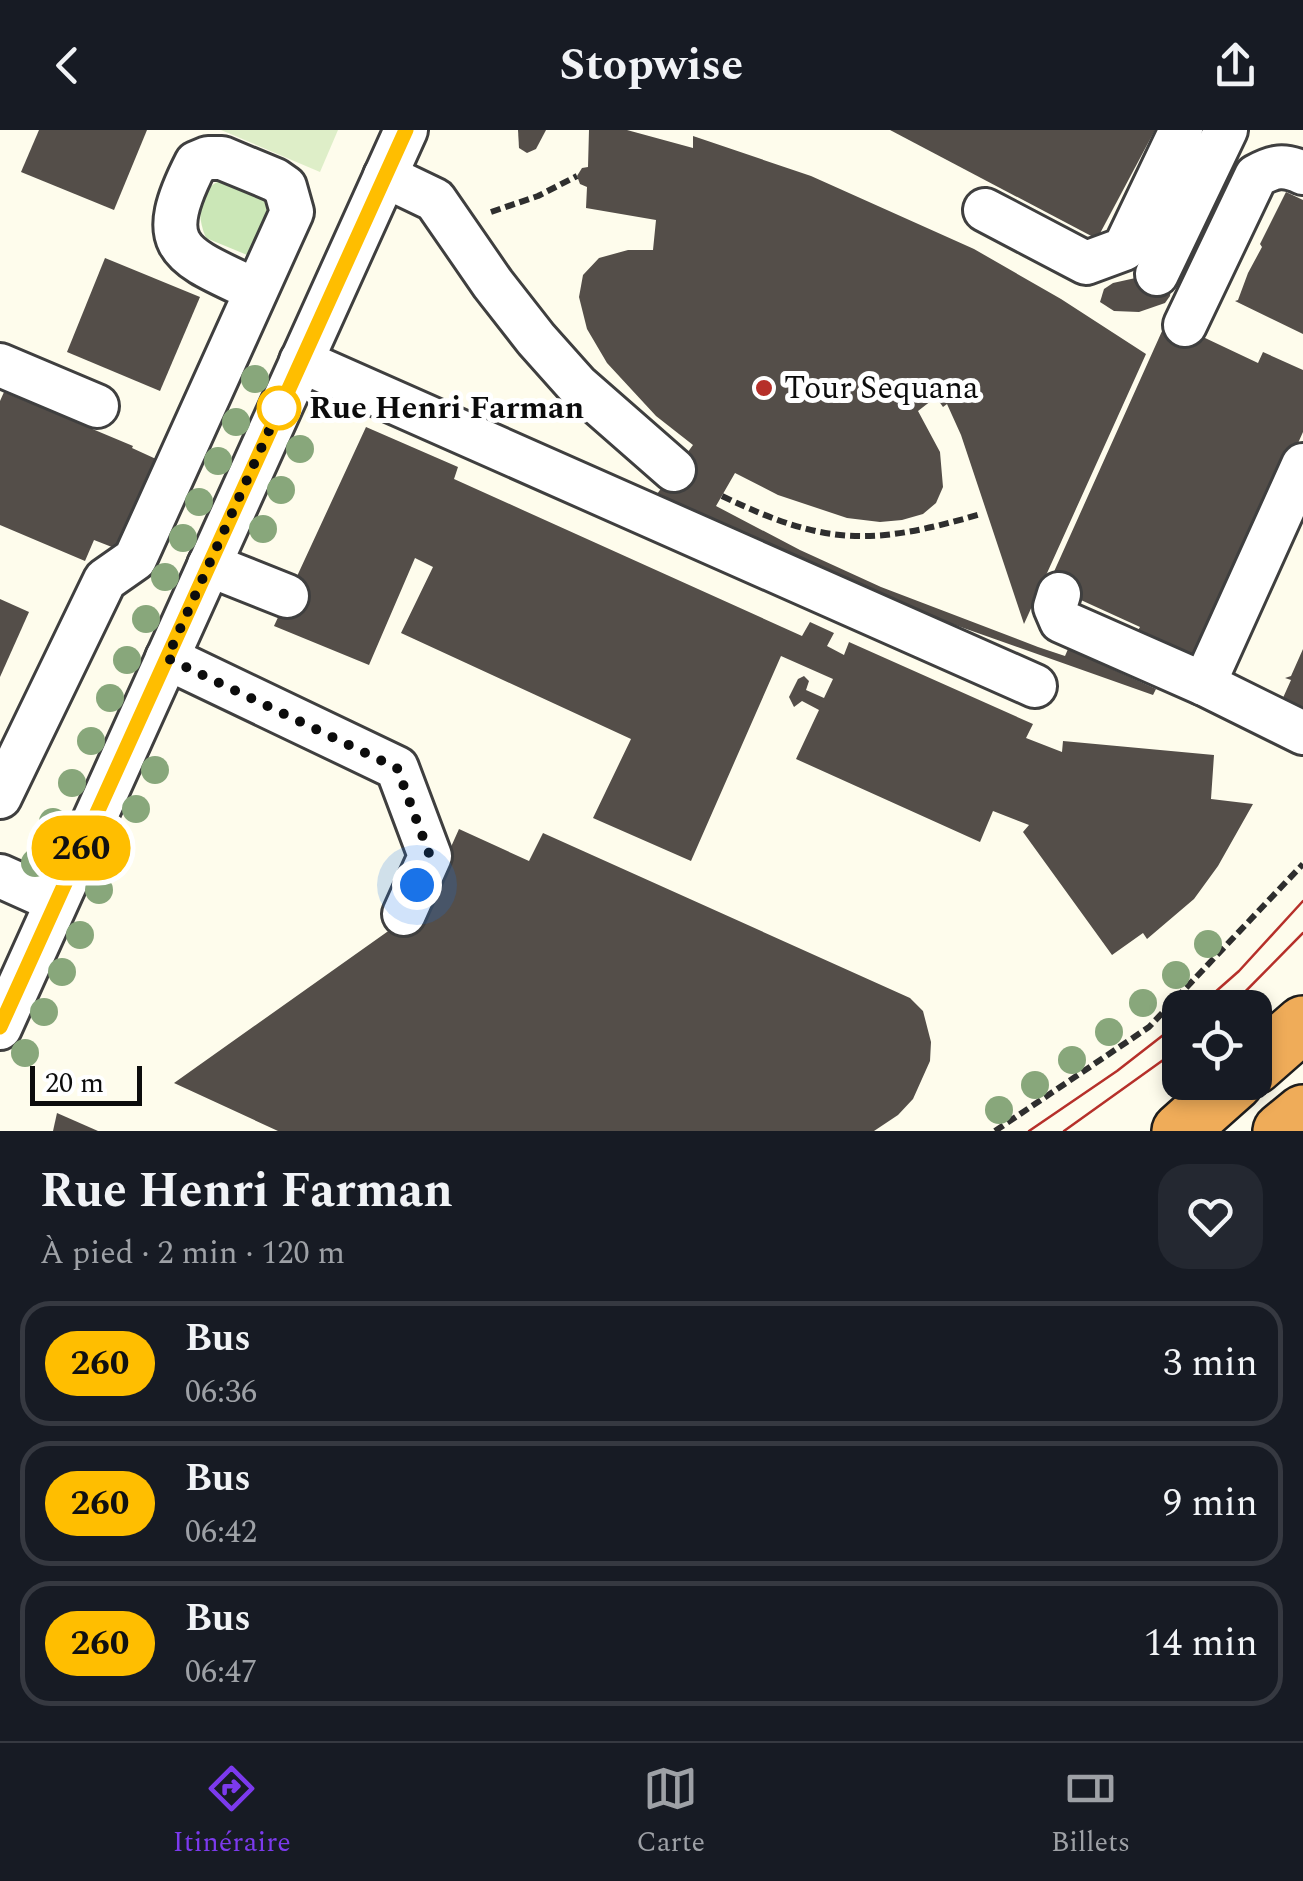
<!DOCTYPE html>
<html lang="fr">
<head>
<meta charset="utf-8">
<style>
	body { margin:0; font-family:Spectral,serif; background:#242831; color:#f1f3f6; height:100vh; display:flex; flex-direction:column; font-size:38px; white-space:nowrap }
	* { box-sizing:border-box; margin:0 }
	p { font-size:32px; color:#9ea1a6 }
	.icon { flex:none; width:55px; height:55px; fill:none; stroke:currentColor; stroke-width:2; stroke-linecap:round; stroke-linejoin:round }
	.map { position:relative; height:1001px; overflow:hidden }
	.drawer { display:flex; flex-direction:column; background:#171b24; flex:1 }
	.drawer>* { flex:none }
	.badge { padding:0 20px; border-radius:32px; font-size:35px; line-height:65px }
	.tools { position:absolute; left:1162px; top:860px; display:grid; gap:20px }
	.tools a { display:grid; place-items:center; width:110px; height:110px; border-radius:20px; background:#171b24; box-shadow:0 5px 15px #0003; font-size:50px }
	.scale { position:absolute; left:30px; bottom:25px; width:112px; box-sizing:border-box; padding-left:10px; border:5px solid #0c0c0c; border-top:0; font-size:28px; line-height:35px; white-space:nowrap; color:#0c0c0c; -webkit-text-stroke:8px #fff; paint-order:stroke }
	.you { position:absolute; width:50px; height:50px; margin:-25px; border:8px solid #fff; border-radius:50%; background:#1a73e8; box-shadow:0 0 0 15px #1a73e833 }
	.map>.badge { position:absolute; translate:-50% -50%; box-shadow:0 0 0 5px #fff }
	.round { display:grid; place-items:center; flex:none; width:105px; height:105px; border-radius:30px; background:#242831 }
	.summary { display:flex; align-items:center; justify-content:space-between; height:170px; padding:0 40px }
	h1 { font-size:48px; font-weight:700; line-height:75px }
	ul { padding:0; list-style:none }
	li { display:flex; align-items:center; gap:30px; height:125px; margin:0 20px 15px; padding:0 20px; border:5px solid #363941; border-radius:30px }
	li div { flex:1 }
	li b { display:block; font-size:38px }
	li em { font-style:normal }
	li .badge { min-width:110px; font-weight:700; text-align:center }
	header { display:flex; justify-content:space-between; align-items:center; height:130px; padding:0 40px; background:#171b24; font-size:45px; font-weight:700 }
	.dock { display:flex; justify-content:space-around; align-items:center; height:140px; border-top:2px solid #363941; background:#171b24; font-size:28px; color:#9ea1a6 }
	.dock a { display:grid; justify-items:center; gap:5px }
	.dock .on { color:#7c3aed }
	.map>svg:first-child { display:block }
	.green { fill:#cbe7b7 }
	.pitch { fill:#deeec8 }
	.building { fill:#544e49 }
	.lines { fill:none; stroke-linecap:round; stroke-linejoin:round }
	.minor-casing { stroke:#3f3f3f; stroke-width:48 }
	.highway-casing { stroke:#1d1d1d; stroke-width:60 }
	.path { stroke:#2e2e2e; stroke-width:6; stroke-dasharray:10 5; stroke-linecap:butt }
	.minor { stroke:#fff; stroke-width:42 }
	.highway { stroke:#efac59; stroke-width:55 }
	.tram { stroke:#b6302a; stroke-width:2.5 }
	.tree { fill:#88a77b }
	.line-casing { stroke:#fff; stroke-width:22 }
	.line { stroke:#ffbe00; stroke-width:15 }
	.walk { stroke:#0c0c0c; stroke-width:10; stroke-dasharray:0 18 }
	.poi-dot { fill:#b6302a; stroke:#fff; stroke-width:4 }
	.stop-dot { fill:#fff; stroke:#ffbe00; stroke-width:5 }
	.labels { text-anchor:middle; dominant-baseline:central; stroke-width:10; stroke-linejoin:round; paint-order:stroke }
	.poi-label { font-size:32px; fill:#0c0c0c; stroke:#fff; text-anchor:start }
	.stop-label { font-size:32px; font-weight:bold; fill:#0c0c0c; stroke:#fff; text-anchor:start }
</style>
</head>
<body>
<header><svg class="icon" aria-label="back" viewBox="0 0 24 24"><path d="M15 5l-7 7 7 7"/></svg>Stopwise<svg class="icon" aria-label="share" viewBox="0 0 24 24"><path d="M12 15V3M7 8l5-5 5 5M5 13v7h14v-7"/></svg></header>
<div class="map">
<svg width="1303" height="1001" viewBox="0 0 1303 1001">
	<rect width="100%" height="100%" fill="#fefcec"/>
	<path class="green" d="M219,51l50,19 5,5 -22,52 -46,-19c-9,-21 -10,-46 13,-57z"/>
	<polygon class="pitch" points="221,0 338,0 320,42"/>
	<g class="building">
		<polygon points="39,0 147,0 114,80 21,42"/>
		<polygon points="518,0 546,0 536,19 527,23 519,18"/>
		<polygon points="589,0 627,0 693,18 693,6 811,46 974,119 1061,169 1146,224 1024,494 961,305 947,274 943,277 936,267 918,281 940,322 943,357 936,373 923,384 902,390 880,392 847,388 778,365 735,343 716,376 800,420 881,457 1038,517 1065,526 1068,519 1156,559 1153,565 856,460 710,387 705,396 657,364 693,315 656,286 607,233 587,199 579,167 583,145 599,128 628,120 653,120 656,90 586,78 587,57 580,54 577,46 582,38 588,37"/>
		<polygon points="890,0 1155,0 1097,109"/>
		<polygon points="1286,62 1303,70 1303,204 1235,171 1238,170 1248,143 1262,117 1260,114"/>
		<polygon points="105,128 200,167 160,261 67,222"/>
		<polygon points="1140,147 1171,158 1170,166 1165,173 1139,182 1114,181 1100,172 1104,159 1113,153"/>
		<polygon points="1167,190 1258,233 1263,222 1303,240 1303,302 1199,534 1135,506 1140,497 1048,455"/>
		<polygon points="4,262 133,316 132,318 156,329 117,419 94,410 85,431 0,395 0,271"/>
		<polygon points="366,297 458,337 454,349 802,506 810,492 834,503 827,516 844,525 849,512 1033,594 1026,608 1062,622 1063,611 1214,625 1211,669 1253,674 1218,736 1194,769 1147,809 1143,803 1112,825 1023,702 1029,695 993,681 980,712 796,629 819,580 802,571 794,577 789,567 798,549 804,546 809,551 806,560 824,568 833,549 781,526 691,731 593,688 631,609 401,503 433,437 415,428 369,535 274,496"/>
		<polygon points="0,469 29,482 0,547"/>
		<polygon points="1303,519 1303,584 1282,570 1291,550 1285,548 1291,546"/>
		<polygon points="459,699 529,731 543,703 910,868 923,881 931,912 930,931 913,969 898,985 874,1001 278,1001 174,953 425,775"/>
		<polygon points="57,983 98,1001 53,1001"/>
	</g>
	<g class="lines">
		<g class="minor-casing">
			<g id="minor">
				<polyline points="385,46 435,70 493,154 536,209 577,255 674,340"/>
				<polyline points="985,80 1086,133 1124,119 1181,0"/>
				<polyline points="1157,144 1226,0"/>
				<path d="M1185,195l71,-149c18,-10 28,-12 47,-3"/>
				<polyline points="301,231 1035,556"/>
				<polyline points="0,235 97,276"/>
				<polyline points="209,435 287,466"/>
				<polyline points="1059,464 1055,477 1061,491 1204,554 1303,603"/>
				<polyline points="167,528 397,638 430,726 404,784"/>
				<polyline points="1204,554 1303,335"/>
				<path d="M0,667l105,-217 30,-21 157,-347 -7,-25 -10,-7 -53,-22h-14l-12,5c-44,86 -15,92 59,127"/>
				<polyline points="0,746 56,771"/>
				<polyline points="0,898 406,0"/>
			</g>
		</g>
		<g class="highway-casing">
			<g id="highway">
				<polyline points="1255,936 1303,894"/>
				<polyline points="1180,1001 1235,952"/>
				<polyline points="1281,1001 1303,983"/>
			</g>
		</g>
		<g class="path">
			<polyline points="491,82 538,66 577,46"/>
			<path d="M722,366c104,50 149,50 259,18"/>
			<polyline points="995,1001 1149,897 1303,734"/>
		</g>
		<use href="#minor" class="minor"/>
		<use href="#highway" class="highway"/>
		<g class="tram">
			<polyline points="1197,878 1239,841 1303,771"/>
			<polyline points="1229,878 1303,803"/>
			<polyline points="1029,1001 1117,941 1180,892"/>
			<polyline points="1064,1001 1180,918"/>
		</g>
	</g>
	<g class="tree">
		<circle cx="255" cy="249" r="14"/>
		<circle cx="236" cy="292" r="14"/>
		<circle cx="300" cy="319" r="14"/>
		<circle cx="218" cy="331" r="14"/>
		<circle cx="281" cy="360" r="14"/>
		<circle cx="199" cy="372" r="14"/>
		<circle cx="263" cy="399" r="14"/>
		<circle cx="183" cy="408" r="14"/>
		<circle cx="165" cy="447" r="14"/>
		<circle cx="146" cy="489" r="14"/>
		<circle cx="127" cy="530" r="14"/>
		<circle cx="110" cy="568" r="14"/>
		<circle cx="91" cy="611" r="14"/>
		<circle cx="155" cy="640" r="14"/>
		<circle cx="72" cy="653" r="14"/>
		<circle cx="136" cy="679" r="14"/>
		<circle cx="53" cy="692" r="14"/>
		<circle cx="117" cy="720" r="14"/>
		<circle cx="35" cy="733" r="14"/>
		<circle cx="99" cy="760" r="14"/>
		<circle cx="80" cy="805" r="14"/>
		<circle cx="1208" cy="814" r="14"/>
		<circle cx="62" cy="842" r="14"/>
		<circle cx="1176" cy="845" r="14"/>
		<circle cx="1143" cy="873" r="14"/>
		<circle cx="44" cy="882" r="14"/>
		<circle cx="1109" cy="902" r="14"/>
		<circle cx="25" cy="923" r="14"/>
		<circle cx="1072" cy="930" r="14"/>
		<circle cx="1035" cy="955" r="14"/>
		<circle cx="999" cy="980" r="14"/>
	</g>
	<g class="lines">
		<g class="line-casing">
			<polyline id="line" points="0,897 406,0"/>
		</g>
		<use href="#line" class="line"/>
		<polyline class="walk" points="279,278 285,265 167,528 397,638 430,726 417,755"/>
	</g>
	<circle class="poi-dot" cx="764" cy="258" r="10"/>
	<circle class="stop-dot" cx="279" cy="278" r="20"/>
	<g class="labels">
		<g class="poi-label">
			<text x="784" y="258">Tour Sequana</text>
		</g>
		<g class="stop-label">
			<text x="309" y="278">Rue Henri Farman</text>
		</g>
	</g>
</svg>
<div class="tools">
<a><svg class="icon" aria-label="locate" viewBox="0 0 24 24"><circle cx="12" cy="12" r="6"/><path d="M12 2v4M12 18v4M2 12h4M18 12h4"/></svg></a>
</div>
<div class="scale">20 m</div>
<div class="you" style="left:417px;top:755px"></div>
<b class="badge" style="left:81px;top:718px;background:#ffbe00;color:#111">260</b>
</div>
<section class="drawer">
<div class="summary"><div><h1>Rue Henri Farman</h1><p>À pied · 2 min · 120 m</p></div><a class="round"><svg class="icon" aria-label="heart" viewBox="0 0 24 24"><path d="M12 20l-8-8c-3-5 5-10 8-4 3-6 11-1 8 4z"/></svg></a></div>
<ul>
<li><span class="badge" style="background:#ffbe00;color:#111">260</span><div><b>Bus</b><p>06:36</p></div><em>3 min</em></li>
<li><span class="badge" style="background:#ffbe00;color:#111">260</span><div><b>Bus</b><p>06:42</p></div><em>9 min</em></li>
<li><span class="badge" style="background:#ffbe00;color:#111">260</span><div><b>Bus</b><p>06:47</p></div><em>14 min</em></li>
</ul>
</section>
<nav class="dock">
<a class="on"><svg class="icon" aria-label="directions" viewBox="0 0 24 24"><path d="M12 3l9 9-9 9-9-9zM9 14v-3h6M13 9l2 2-2 2"/></svg>Itinéraire</a>
<a><svg class="icon" aria-label="map" viewBox="0 0 24 24"><path d="M3 6l6-2 6 2 6-2v14l-6 2-6-2-6 2zM9 4v14M15 6v14"/></svg>Carte</a>
<a><svg class="icon" aria-label="tickets" viewBox="0 0 24 24"><path d="M3 7h18v10H3zM15 7v10"/></svg>Billets</a>
</nav>
</body>
</html>
